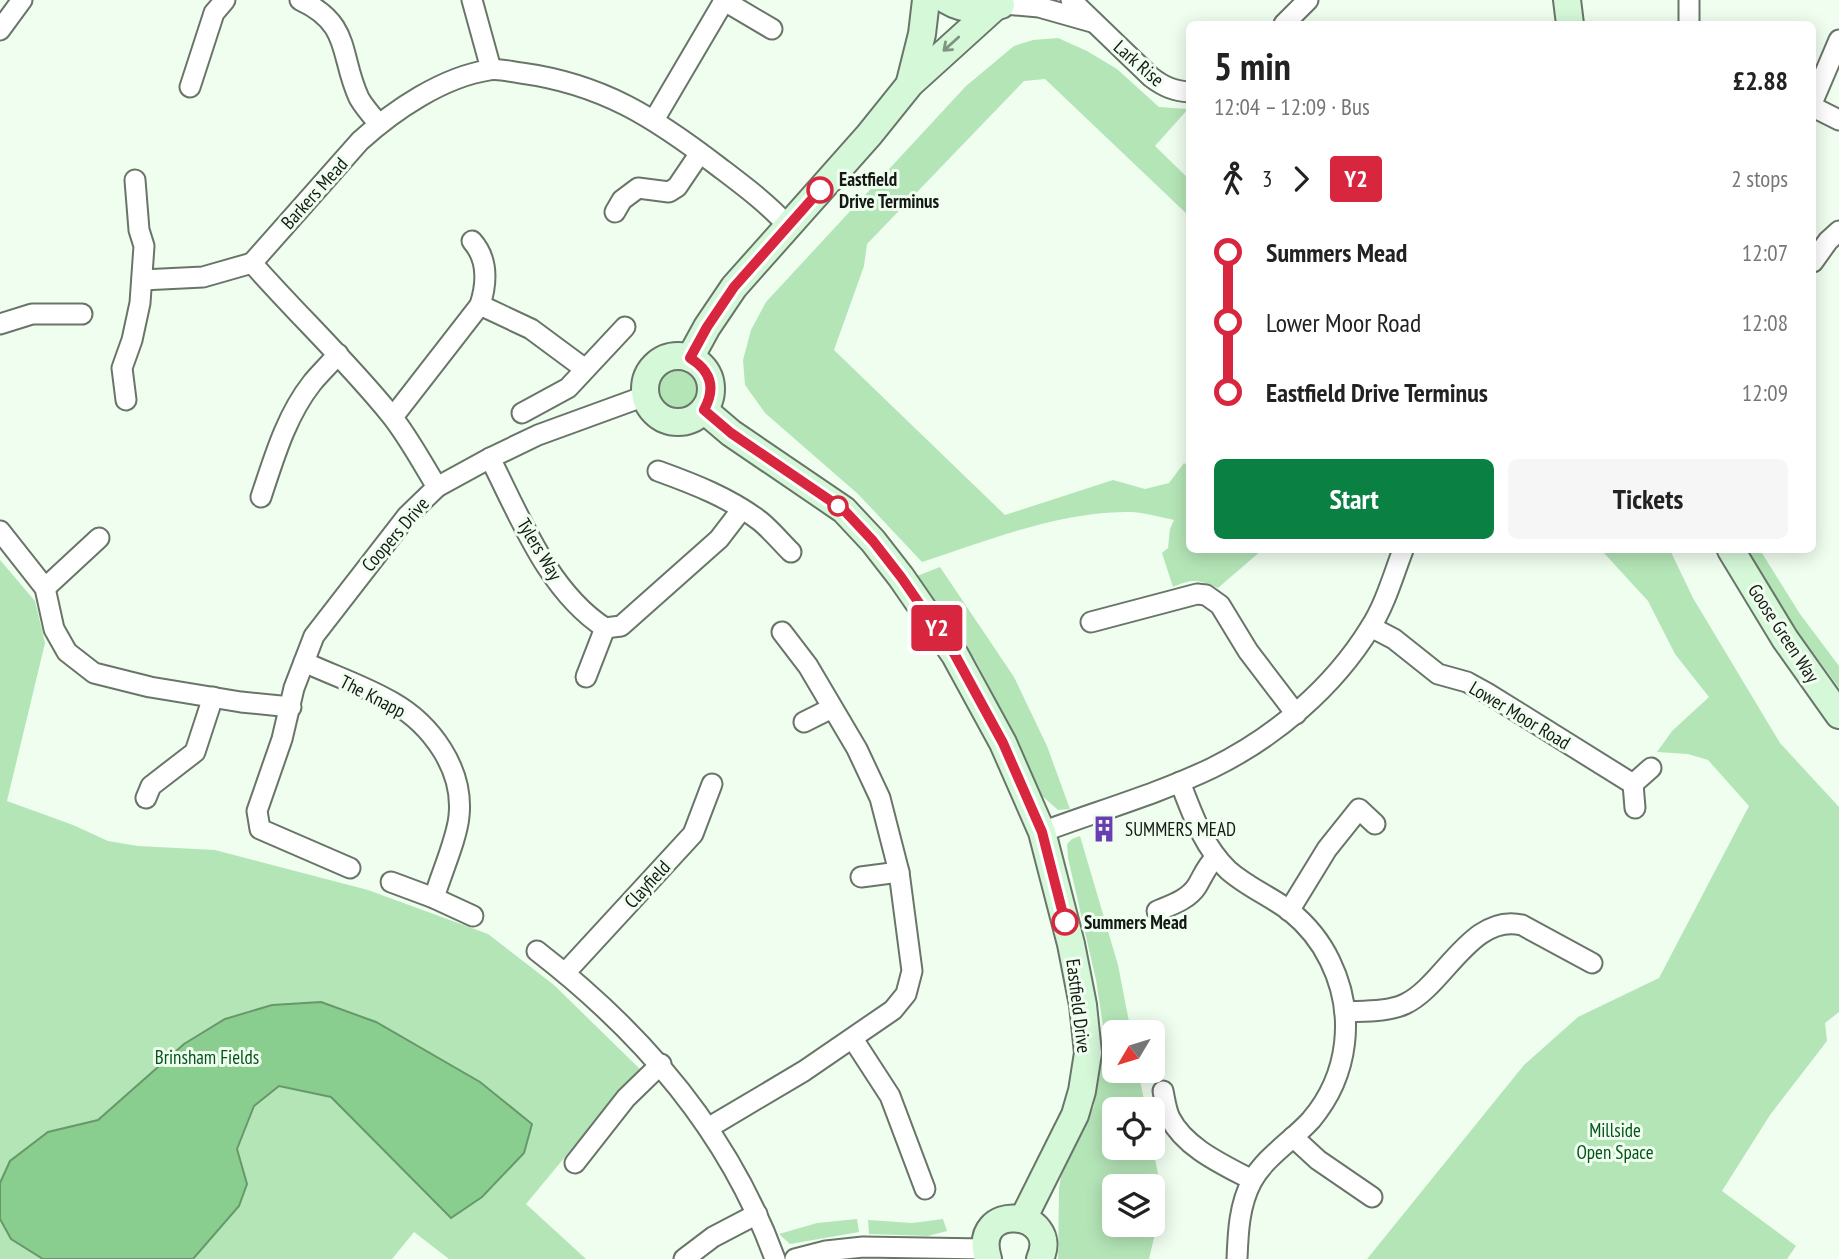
<!DOCTYPE html>
<html lang="en">
<head>
<meta charset="utf-8">
<style>
	body { margin:0; font-family:"PT Sans Narrow",sans-serif; background:#f6f6f6; color:#222; height:100vh; display:flex; flex-direction:column; font-size:26px; white-space:nowrap }
	* { box-sizing:border-box; margin:0 }
	p { font-size:23px; color:#767676 }
	.icon { flex:none; width:38px; height:38px; fill:none; stroke:currentColor; stroke-width:2; stroke-linecap:round; stroke-linejoin:round }
	.map { position:relative; flex:1; overflow:hidden }
	.side { position:absolute; left:1186px; top:21px; width:630px; height:532px; display:flex; flex-direction:column; background:#fff; border-radius:10px; box-shadow:0 4px 18px #0003 }
	.side>* { flex:none }
	.badge { padding:0 14px; border-radius:5px; font-size:24px; line-height:46px }
	.needle { width:46px; rotate:232deg }
	.controls { position:absolute; left:1102px; top:1020px; display:grid; gap:14px }
	.controls a { display:grid; place-items:center; width:63px; height:63px; border-radius:10px; background:#fff; box-shadow:0 4px 18px #0003; font-size:35px }
	.map>.badge { position:absolute; translate:-50% -50%; box-shadow:0 0 0 4px #fff }
	.legs { display:flex; align-items:center; gap:10px; height:77px; padding:0 28px; font-size:23px }
	.legs p { margin-inline-start:auto }
	.headline { display:flex; align-items:center; justify-content:space-between; height:119px; padding:0 28px }
	h1 { font-size:38px; font-weight:600; line-height:52px }
	.action { display:flex; gap:14px; margin-top:auto; padding:14px 28px }
	.action a { flex:1; height:80px; border-radius:10px; background:#0b8043; color:#fff; font-size:28px; font-weight:600; line-height:80px; text-align:center }
	.action a+a { background:#f6f6f6; color:#222 }
	ul { padding:0 28px; list-style:none }
	li { display:flex; align-items:center; gap:24px; height:70px; font-size:26px }
	li i { display:grid; place-items:center; width:10px; height:100%; margin:0 9px; background:currentColor }
	li i::after { content:''; width:18px; height:18px; margin:-9px; border:5px solid; border-radius:50%; background:#fff }
	li p { margin-inline-start:auto }
	li:first-child i { background:linear-gradient(#0000 50%,currentColor 0) }
	li:last-child i { background:linear-gradient(currentColor 50%,#0000 0) }
	.map>svg:first-child { display:block }
	.green { fill:#b4e5b7; fill-rule:evenodd }
	.water { fill:#89ce8e; stroke:#66986a; stroke-width:2 }
	.lines { fill:none; stroke-linecap:round; stroke-linejoin:round }
	.street-casing { stroke:#697569; stroke-width:23 }
	.secondary-casing { stroke:#697569; stroke-width:30 }
	.street { stroke:#fff; stroke-width:19 }
	.secondary { stroke:#d5f8d9; stroke-width:26 }
	.oneway { stroke:#7f9481 }
	.line-1-casing { stroke:#fff; stroke-width:16 }
	.line-1 { stroke:#d7263d; stroke-width:10 }
	.stop-1-dot { fill:#fff; stroke:#d7263d; stroke-width:3.5 }
	.labels { text-anchor:middle; dominant-baseline:central; stroke-width:6; stroke-linejoin:round; paint-order:stroke }
	.street-label { font-size:19px; fill:#151915; stroke:#f0fef0 }
	.stop-label { font-size:19px; font-weight:bold; fill:#151915; stroke:#f0fef0; text-anchor:start }
	.poi-label { font-size:19px; fill:#151915; stroke:#f0fef0; text-anchor:start }
	.park-label { font-size:19px; fill:#045419; stroke:#f0fef0 }
</style>
</head>
<body>
<div class="map">
<svg width="1839" height="1259" viewBox="0 0 1839 1259">
	<rect width="100%" height="100%" fill="#f0fef0"/>
	<g class="green">
		<path d="M1058,38l29,13 30,18 42,38 29,2 -33,37 35,34v37l-145,-138 -21,2 -157,163 -3,22 -30,84 171,165 108,-35 32,9 24,-6 15,-20 6,5v82h72l-44,38c-21,-9 -25,-9 -45,-1l-11,-34 6,-5 2,-19 4,-9c-13,-3 -29,-7 -42,-8 -69,-2 -146,29 -210,50l-64,-68 -93,-81 -20,-28 -2,-25 8,-30 15,-28 200,-216 48,-40 19,-6z"/>
		<circle cx="678" cy="389" r="21"/>
		<polygon points="1607,550 1670,550 1693,598 1780,743 1839,807 1839,1012 1825,1023 1827,1041 1770,1115 1722,1191 1796,1246 1787,1259 1367,1259 1524,1065 1578,1017 1659,978 1749,806 1708,760 1688,754 1657,752 1672,731 1709,697 1675,654 1648,601 1604,553"/>
		<polygon points="1747,550 1760,550 1800,614 1839,666 1839,688 1790,621"/>
		<polygon points="0,560 35,601 45,643 7,801 73,825 108,841 138,846 215,850 368,890 488,934 554,985 643,1072 584,1134 526,1204 586,1259 449,1259 414,1232 392,1259 0,1259"/>
		<polygon points="940,567 1014,677 1047,746 1070,809 1058,810 1041,795 1015,737 977,663 917,576"/>
		<path d="M1080,836l38,129 13,67h-16v39h23l8,38 -31,1v38h38l10,52 -14,59h-91l1,-71 2,-11 33,-71 9,-80 -7,-46 -28,-122 -1,-14 5,-5zM1153,1186v39h-38v-39z"/>
		<polygon points="857,1219 859,1232 790,1244 779,1234 817,1223"/>
		<polygon points="943,1219 947,1231 928,1236 869,1234 868,1220 912,1223"/>
	</g>
	<polygon class="water" points="321,1002 376,1022 480,1082 532,1124 524,1153 482,1197 451,1218 331,1097 279,1086 254,1106 237,1149 247,1184 239,1206 193,1259 43,1259 11,1239 0,1219 0,1183 10,1161 48,1132 98,1120 184,1044 225,1019 272,1005"/>
	<g class="lines">
		<g class="street-casing">
			<g id="street">
				<path d="M300,0c52,24 39,55 59,98 5,9 13,18 20,26"/>
				<polyline points="472,0 491,69"/>
				<polyline points="723,0 772,29"/>
				<path d="M1071,0l80,77c13,10 23,14 39,15"/>
				<polyline points="1004,4 1039,7 1092,22"/>
				<polyline points="1284,24 1308,0"/>
				<polyline points="1689,24 1689,0"/>
				<polyline points="0,30 22,0"/>
				<polyline points="190,87 214,13 225,0"/>
				<polyline points="1813,101 1839,40"/>
				<polyline points="1813,107 1839,120"/>
				<polyline points="654,120 724,1"/>
				<polyline points="615,212 622,200 638,188 669,192 677,187 700,153"/>
				<polyline points="1813,262 1828,241 1839,231"/>
				<polyline points="142,280 203,277 252,263"/>
				<polyline points="480,305 531,329 585,369"/>
				<polyline points="0,324 32,314 82,314"/>
				<polyline points="126,400 122,368 132,340 140,303 144,246 139,230 135,180"/>
				<polyline points="522,413 568,388 625,327"/>
				<path d="M393,417l87,-112c7,-22 8,-46 -8,-64"/>
				<path d="M490,458c30,59 58,133 115,170l16,-2 98,-87 23,-30"/>
				<path d="M658,471c36,13 72,27 102,50 11,9 21,21 31,31"/>
				<path d="M437,487c-15,-24 -29,-51 -47,-73 -43,-53 -93,-100 -138,-151l108,-122c34,-31 83,-64 129,-71 10,-2 22,2 32,3 82,11 134,45 198,94 25,19 48,36 69,59"/>
				<path d="M261,497c13,-39 25,-81 51,-114 8,-10 18,-19 26,-29"/>
				<polyline points="0,531 45,588 54,629 67,652 94,673 150,687 241,702 291,707"/>
				<polyline points="45,588 99,538"/>
				<polyline points="1091,622 1197,594 1206,595 1220,605 1248,651 1296,714"/>
				<polyline points="1371,627 1394,639 1438,674 1467,682 1487,693 1633,784"/>
				<path d="M304,662c28,13 61,24 88,40 39,22 72,67 67,114 -2,23 -18,58 -25,82"/>
				<polyline points="586,677 605,628"/>
				<polyline points="804,722 832,708"/>
				<path d="M1180,782c12,31 23,64 48,88 19,17 42,26 62,41 16,13 31,31 40,50 26,53 19,114 -19,159 -19,21 -46,37 -59,61 -13,24 -14,52 -15,78"/>
				<polyline points="146,798 151,786 195,752 213,697"/>
				<polyline points="1635,808 1633,784 1651,768"/>
				<path d="M1042,832c56,-21 116,-38 170,-64 63,-31 121,-80 158,-140 15,-23 23,-52 33,-78"/>
				<polyline points="350,868 260,829 257,811 282,739 294,688 314,636 407,516 437,487 490,458 538,435 645,396"/>
				<polyline points="861,877 899,872"/>
				<polyline points="391,882 434,898 473,916"/>
				<path d="M1157,911c14,-6 31,-11 40,-25 7,-12 9,-19 19,-29"/>
				<polyline points="1289,911 1327,849 1359,809 1375,824"/>
				<path d="M537,951c106,82 192,181 238,308"/>
				<polyline points="565,973 693,834 712,784"/>
				<path d="M1345,1012c19,-1 43,0 60,-8 39,-18 66,-91 117,-79l70,38"/>
				<polyline points="853,1039 890,1096 925,1189"/>
				<path d="M1163,1091c2,9 3,19 7,27 15,30 54,47 82,62"/>
				<polyline points="708,1128 804,1071 893,1010 906,994 912,971 899,872 880,798 857,749 808,666 782,632"/>
				<polyline points="1293,1137 1318,1160 1372,1197"/>
				<polyline points="575,1163 626,1098 661,1064"/>
				<polyline points="684,1259 713,1237 757,1214"/>
				<polyline points="795,1259 826,1251 863,1247 985,1249"/>
			</g>
		</g>
		<g class="secondary-casing">
			<g id="secondary">
				<path d="M946,0c18,11 36,11 55,5"/>
				<polyline points="1567,0 1570,24"/>
				<polyline points="910,82 922,34 926,0"/>
				<circle cx="678" cy="389" r="33"/>
				<polyline points="690,358 707,327 734,287 869,135 910,84 995,7"/>
				<polyline points="704,410 731,433 844,510 873,541 901,577 955,655 1003,743 1042,832 1071,944 1083,1005 1088,1053 1082,1091 1075,1115 1023,1219"/>
				<polyline points="1731,550 1785,639 1839,715"/>
				<path d="M988,1259c-18,-59 74,-49 52,0"/>
			</g>
		</g>
		<use href="#street" class="street"/>
		<use href="#secondary" class="secondary"/>
	</g>
	<defs><path id="oneway-shaft" d="M-6 0H5M1.5-3L5.5 0L1.5 3" fill="none" stroke-width="1.6" stroke-linecap="round" stroke-linejoin="round" transform="scale(1.75)"/></defs>
	<use class="oneway" href="#oneway-shaft" transform="translate(951 44) rotate(138)"/>
	<g class="lines">
		<g class="line-1-casing">
			<path id="line-1" d="M820,190l-86,97 -27,40 -17,31c21,13 26,30 14,52l27,23 113,77 29,31 28,36 54,78 48,88 39,89 23,90"/>
		</g>
		<use href="#line-1" class="line-1"/>
	</g>
	<defs>
		<g id="building-bare" transform="scale(2.1)"><path d="M-4-6H4V6H1V3H-1V6H-4ZM-2.5-4.3h1.7v1.8h-1.7ZM.8-4.3h1.7v1.8H.8ZM-2.5-1h1.7V.8h-1.7ZM.8-1h1.7V.8H.8Z" fill="#6a3db5" stroke="#f0fef0" stroke-width="2.5" paint-order="stroke"/></g>
	</defs>
	<g fill-rule="evenodd">
		<use href="#building-bare" x="1104" y="829"/>
	</g>
	<g class="stop-1-dot">
		<circle cx="820" cy="190" r="12"/>
		<circle cx="838" cy="506" r="9"/>
		<circle cx="1065" cy="922" r="12"/>
	</g>
	<g class="labels">
		<g class="street-label">
			<text transform="translate(1139 63) rotate(41)">Lark Rise</text>
			<text transform="translate(314 193) rotate(-48)">Barkers Mead</text>
			<text transform="translate(395 534) rotate(-49)">Coopers Drive</text>
			<text transform="translate(540 549) rotate(59)">Tylers Way</text>
			<text transform="translate(1784 633) rotate(57)">Goose Green Way</text>
			<text transform="translate(373 696) rotate(27)">The Knapp</text>
			<text transform="translate(1520 715) rotate(31)">Lower Moor Road</text>
			<text transform="translate(647 884) rotate(-47)">Clayfield</text>
			<text transform="translate(1079 1006) rotate(83)">Eastfield Drive</text>
		</g>
		<g class="stop-label">
			<text x="839" y="179">Eastfield<tspan x="839" dy="22">Drive Terminus</tspan></text>
			<text x="1084" y="922">Summers Mead</text>
		</g>
		<g class="poi-label">
			<text x="1125" y="829">SUMMERS MEAD</text>
		</g>
		<g class="park-label">
			<text x="207" y="1057">Brinsham Fields</text>
			<text x="1615" y="1130">Millside<tspan x="1615" dy="22">Open Space</tspan></text>
		</g>
	</g>
</svg>
<div class="controls">
<a><svg class="needle" viewBox="-14 -14 28 28"><path d="M0-13l5 13h-10z" fill="#e53935"/><path d="M0 13l5-13h-10z" fill="#767676"/></svg></a>
<a><svg class="icon" aria-label="locate" viewBox="0 0 24 24"><circle cx="12" cy="12" r="6"/><path d="M12 2v4M12 18v4M2 12h4M18 12h4"/></svg></a>
<a><svg class="icon" aria-label="layers" viewBox="0 0 24 24"><path d="M12 4l9 5-9 5-9-5zM3 14l9 5 9-5"/></svg></a>
</div>
<b class="badge" style="left:937px;top:628px;background:#d7263d;color:#fff">Y2</b>
<section class="side">
<div class="headline"><div><h1>5 min</h1><p>12:04 – 12:09 · Bus</p></div><b>£2.88</b></div>
<div class="legs"><svg class="icon" aria-label="walk" viewBox="0 0 24 24"><circle cx="13" cy="4" r="2"/><path d="M13 8l-2 6 4 7M11 14l-3 7M7 12l3-4h3l4 4"/></svg>3<svg class="icon" aria-label="forward" viewBox="0 0 24 24"><path d="M9 5l7 7-7 7"/></svg><b class="badge" style="background:#d7263d;color:#fff">Y2</b><p>2 stops</p></div>
<ul>
<li><i style="color:#d7263d"></i><b>Summers Mead</b><p>12:07</p></li>
<li><i style="color:#d7263d"></i><span>Lower Moor Road</span><p>12:08</p></li>
<li><i style="color:#d7263d"></i><b>Eastfield Drive Terminus</b><p>12:09</p></li>
</ul>
<div class="action"><a>Start</a><a>Tickets</a></div>
</section>
</div>
</body>
</html>
